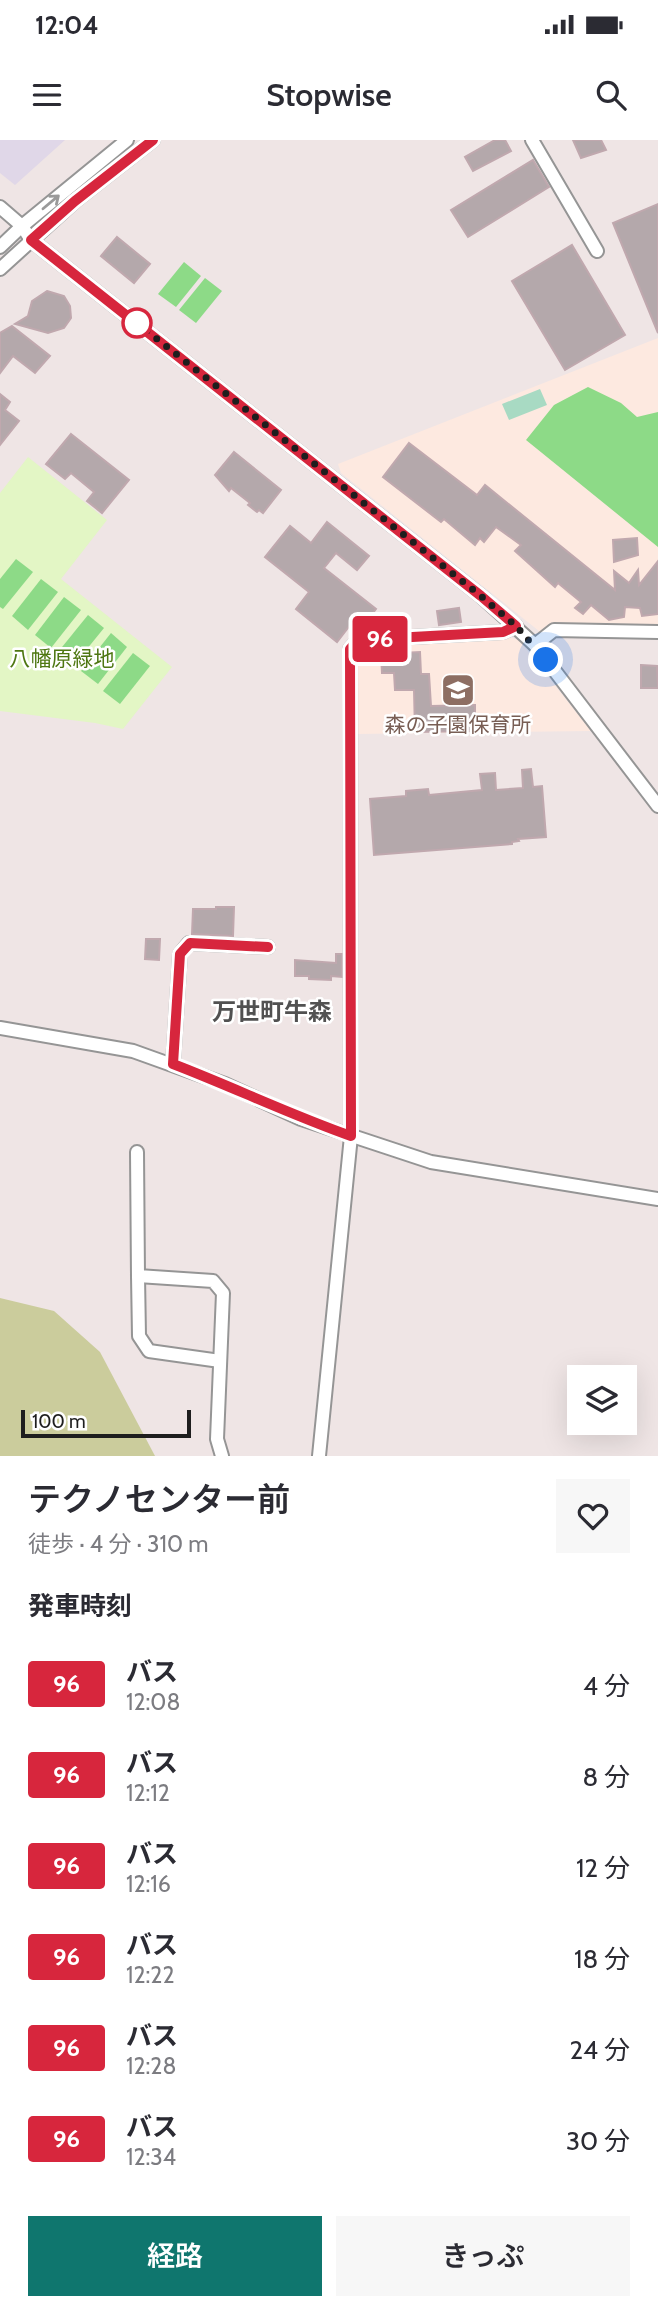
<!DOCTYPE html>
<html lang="ja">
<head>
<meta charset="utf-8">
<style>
	body { margin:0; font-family:Cabin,"Noto Sans JP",sans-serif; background:#f7f7f7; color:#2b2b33; height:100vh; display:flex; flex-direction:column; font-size:26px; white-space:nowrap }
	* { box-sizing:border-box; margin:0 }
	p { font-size:23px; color:#7c7c81 }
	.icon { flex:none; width:38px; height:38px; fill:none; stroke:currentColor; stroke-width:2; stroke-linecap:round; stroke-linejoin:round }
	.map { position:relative; height:1316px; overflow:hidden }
	.side { display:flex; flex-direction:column; background:#fff; flex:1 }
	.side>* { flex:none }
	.badge { padding:0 14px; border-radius:5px; font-size:24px; line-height:46px }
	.tools { position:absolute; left:567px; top:1225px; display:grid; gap:14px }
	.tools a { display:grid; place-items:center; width:70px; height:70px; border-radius:0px; background:#fff; box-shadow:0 7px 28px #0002; font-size:35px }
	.scale { position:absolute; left:21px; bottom:18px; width:170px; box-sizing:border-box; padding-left:7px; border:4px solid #1e1e1e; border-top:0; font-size:19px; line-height:24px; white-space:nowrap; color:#1e1e1e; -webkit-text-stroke:5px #fff; paint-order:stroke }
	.you { position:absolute; width:35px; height:35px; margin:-18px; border:5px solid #fff; border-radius:50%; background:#1a73e8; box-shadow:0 0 0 10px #1a73e833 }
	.map>.badge { position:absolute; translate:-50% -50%; box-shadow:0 0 0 4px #fff }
	h2 { padding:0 28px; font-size:26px; line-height:63px }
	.round { display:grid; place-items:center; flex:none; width:74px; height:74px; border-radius:0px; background:#f7f7f7 }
	.overview { display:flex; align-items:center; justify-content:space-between; height:119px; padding:0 28px }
	h1 { font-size:33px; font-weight:600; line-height:52px }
	.button { display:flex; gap:14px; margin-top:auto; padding:14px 28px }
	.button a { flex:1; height:80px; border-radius:0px; background:#0f766e; color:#fff; font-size:28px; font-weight:600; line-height:80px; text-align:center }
	.button a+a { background:#f7f7f7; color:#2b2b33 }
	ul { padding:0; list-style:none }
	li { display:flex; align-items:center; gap:21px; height:91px; padding:0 28px }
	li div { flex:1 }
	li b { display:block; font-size:26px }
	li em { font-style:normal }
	li .badge { min-width:77px; font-weight:700; text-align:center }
	.status { display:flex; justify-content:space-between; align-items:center; height:49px; padding:0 35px; background:#fff; direction:ltr }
	.status svg { height:19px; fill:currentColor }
	header { display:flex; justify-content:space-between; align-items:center; height:91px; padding:0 28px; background:#fff; font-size:32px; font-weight:600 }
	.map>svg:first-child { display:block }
	.industrial { fill:#e0d7e8 }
	.education { fill:#fde9e0 }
	.forest { fill:#cbcc9c }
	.park { fill:#e3f6c5 }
	.pitch { fill:#8dda87 }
	.water { fill:#a8dac3 }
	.building { fill:#b4a8ab; stroke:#c0a8ae; stroke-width:2 }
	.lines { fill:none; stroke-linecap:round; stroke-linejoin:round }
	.minor-casing { stroke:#959595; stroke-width:16 }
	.minor { stroke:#fff; stroke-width:12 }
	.oneway { stroke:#9a9a9a }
	.line-casing { stroke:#fff; stroke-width:16 }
	.line { stroke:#d7263d; stroke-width:10 }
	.walk { stroke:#1e1e1e; stroke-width:7; stroke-dasharray:0 12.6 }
	.stop-dot { fill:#fff; stroke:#d7263d; stroke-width:3.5 }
	.labels { text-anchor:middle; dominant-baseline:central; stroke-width:5; stroke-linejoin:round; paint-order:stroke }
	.park-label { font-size:21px; fill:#4e7712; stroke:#fff }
	.education-label { font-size:21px; fill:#785e54; stroke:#fff }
	.quarter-label { font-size:24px; font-weight:bold; fill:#515151; stroke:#fff }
</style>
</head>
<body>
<div class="status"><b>12:04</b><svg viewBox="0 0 49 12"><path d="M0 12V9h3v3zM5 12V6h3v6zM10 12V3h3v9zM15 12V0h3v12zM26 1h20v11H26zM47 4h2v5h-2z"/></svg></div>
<header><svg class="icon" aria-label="menu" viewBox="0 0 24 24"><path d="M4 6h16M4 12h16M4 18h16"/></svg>Stopwise<svg class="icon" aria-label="search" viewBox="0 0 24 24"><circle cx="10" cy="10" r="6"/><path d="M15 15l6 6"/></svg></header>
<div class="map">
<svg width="658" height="1316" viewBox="0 0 658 1316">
	<rect width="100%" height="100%" fill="#efe5e5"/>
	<polygon class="industrial" points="0,0 65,0 15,45 0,33"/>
	<g class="education">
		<polygon points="658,198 658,487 544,495 341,333 338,324"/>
		<polygon points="505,496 519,500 591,591 358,594 355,510 359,506"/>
	</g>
	<polygon class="forest" points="0,1158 54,1171 100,1212 155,1316 0,1316"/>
	<polygon class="park" points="28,317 107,380 61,439 172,527 123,589 95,583 0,571 0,353"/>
	<g class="pitch">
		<polygon points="184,122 201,136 176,167 158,154"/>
		<polygon points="205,138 222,151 196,183 179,170"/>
		<polygon points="588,247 621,263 637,277 658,272 658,407 526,300 554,265"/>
		<polygon points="16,419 33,432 3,469 0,467 0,439"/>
		<polygon points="41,439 58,452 28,490 12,476"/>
		<polygon points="64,457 81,470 51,508 35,495"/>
		<polygon points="88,475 104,488 74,525 58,512"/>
		<polygon points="111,493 127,507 98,544 81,531"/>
		<polygon points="133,513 150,526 120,564 103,551"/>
	</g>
	<polygon class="water" points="540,249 547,265 509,280 502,264"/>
	<g class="building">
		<polygon points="495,0 505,0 511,11 473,31 465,17"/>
		<polygon points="573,0 601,0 606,10 581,18"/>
		<polygon points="533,20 549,47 468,97 451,70"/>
		<polygon points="658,64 658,193 613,83"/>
		<polygon points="117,97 150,124 134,143 101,116"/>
		<polygon points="572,105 625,195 565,230 512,141"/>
		<polygon points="47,151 64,156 70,166 71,178 64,188 48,193 15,184 28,176 32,161"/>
		<polygon points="12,186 50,216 35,233 13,216 0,233 0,193"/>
		<polygon points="0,254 10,262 5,270 19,281 0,305"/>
		<polygon points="71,294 129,340 102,373 87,361 94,352 71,333 65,339 46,324"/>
		<polygon points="409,303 477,355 485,345 615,450 614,431 629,443 638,430 639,445 658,421 658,474 642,476 640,468 625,467 624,477 609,480 591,465 583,474 575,468 581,462 558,443 555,447 515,411 521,405 496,387 484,402 480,398 475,405 444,379 441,382 383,337"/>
		<polygon points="234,312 281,350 263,373 259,370 257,372 248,365 250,363 231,348 229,351 215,335"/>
		<polygon points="327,382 369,416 357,430 336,413 324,428 376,469 359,491 351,484 337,502 296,469 309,452 265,417 290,386 311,403"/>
		<polygon points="637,398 638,415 614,422 613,400"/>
		<polygon points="459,468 461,482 439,485 437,471"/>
		<polygon points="420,512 421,534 429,534 431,566 475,565 475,576 480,576 480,591 415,592 414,550 395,550 394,533 382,533 381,514"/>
		<polygon points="641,525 657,526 658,548 641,548"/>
		<polygon points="531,629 533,647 542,646 546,697 518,699 519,701 512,702 512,704 374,715 370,659 406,656 406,651 428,649 429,655 482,650 480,634 495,633 496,650 523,648 522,630"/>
		<polygon points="216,767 234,767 233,796 192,794 193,769 216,769"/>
		<polygon points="146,799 160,799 159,820 145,819"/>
		<polygon points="336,814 342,814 342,837 331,836 331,840 309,839 309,836 295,836 295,820 336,823"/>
	</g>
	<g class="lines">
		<g class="minor-casing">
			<g id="minor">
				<polyline points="532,0 597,111"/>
				<polyline points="0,67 22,86 31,100 481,456 535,505 658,666"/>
				<polyline points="0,107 22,86 127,0"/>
				<polyline points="0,129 75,61 153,0"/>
				<polyline points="535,505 554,490 658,492"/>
				<polyline points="0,888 133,911 225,944 301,979 431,1022 658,1059"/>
				<polyline points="173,924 180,814 189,803 268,807"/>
				<polyline points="137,1012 138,1136 213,1141 223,1153 217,1299 222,1316"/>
				<polyline points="138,1136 139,1196 149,1211 220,1221"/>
				<polyline points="319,1316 351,996 350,509 358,500 503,492 516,486"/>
			</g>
		</g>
		<use href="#minor" class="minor"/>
	</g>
	<defs><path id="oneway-shaft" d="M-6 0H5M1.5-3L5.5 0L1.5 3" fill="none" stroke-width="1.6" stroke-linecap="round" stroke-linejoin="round" transform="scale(1.75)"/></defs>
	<use class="oneway" href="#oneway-shaft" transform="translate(51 62) rotate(-40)"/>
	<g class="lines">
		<g class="line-casing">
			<path id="line" d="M153,0l-78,61 -44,39 450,356 35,30 -13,6 -145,8 -8,9 1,487c-60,-21 -118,-49 -178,-72l7,-110 10,-11 78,4"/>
		</g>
		<use href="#line" class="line"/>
		<polyline class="walk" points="137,183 481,456 516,486 546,520"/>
	</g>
	<defs>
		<g id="school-square" transform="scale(1.75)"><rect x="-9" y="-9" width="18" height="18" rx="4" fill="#8d6e63" stroke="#fff"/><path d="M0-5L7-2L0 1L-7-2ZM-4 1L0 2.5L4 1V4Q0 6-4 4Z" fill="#fff"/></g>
	</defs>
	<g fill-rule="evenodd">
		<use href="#school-square" x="458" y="550"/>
	</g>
	<circle class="stop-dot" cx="137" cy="183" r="14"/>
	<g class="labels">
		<g class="park-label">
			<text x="62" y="518">八幡原緑地</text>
		</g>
		<g class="education-label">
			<text x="458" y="584">森の子園保育所</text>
		</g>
		<g class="quarter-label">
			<text x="272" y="871">万世町牛森</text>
		</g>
	</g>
</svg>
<div class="tools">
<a><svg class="icon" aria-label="layers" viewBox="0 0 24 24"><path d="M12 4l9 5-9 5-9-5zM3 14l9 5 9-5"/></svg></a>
</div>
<div class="scale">100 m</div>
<div class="you" style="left:546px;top:520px"></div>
<b class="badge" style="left:380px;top:499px;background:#d7263d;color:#fff">96</b>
</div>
<section class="side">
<div class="overview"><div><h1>テクノセンター前</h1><p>徒歩 · 4 分 · 310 m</p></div><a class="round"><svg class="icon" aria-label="heart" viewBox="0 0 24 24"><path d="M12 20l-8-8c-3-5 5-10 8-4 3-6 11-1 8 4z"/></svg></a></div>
<h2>発車時刻</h2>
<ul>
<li><span class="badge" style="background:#d7263d;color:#fff">96</span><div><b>バス</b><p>12:08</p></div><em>4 分</em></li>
<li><span class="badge" style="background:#d7263d;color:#fff">96</span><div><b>バス</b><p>12:12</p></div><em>8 分</em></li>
<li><span class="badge" style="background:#d7263d;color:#fff">96</span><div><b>バス</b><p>12:16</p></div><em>12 分</em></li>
<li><span class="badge" style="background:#d7263d;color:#fff">96</span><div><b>バス</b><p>12:22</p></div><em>18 分</em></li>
<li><span class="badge" style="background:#d7263d;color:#fff">96</span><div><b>バス</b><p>12:28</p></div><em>24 分</em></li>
<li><span class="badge" style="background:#d7263d;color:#fff">96</span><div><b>バス</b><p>12:34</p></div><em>30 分</em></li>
</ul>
<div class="button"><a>経路</a><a>きっぷ</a></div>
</section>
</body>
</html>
